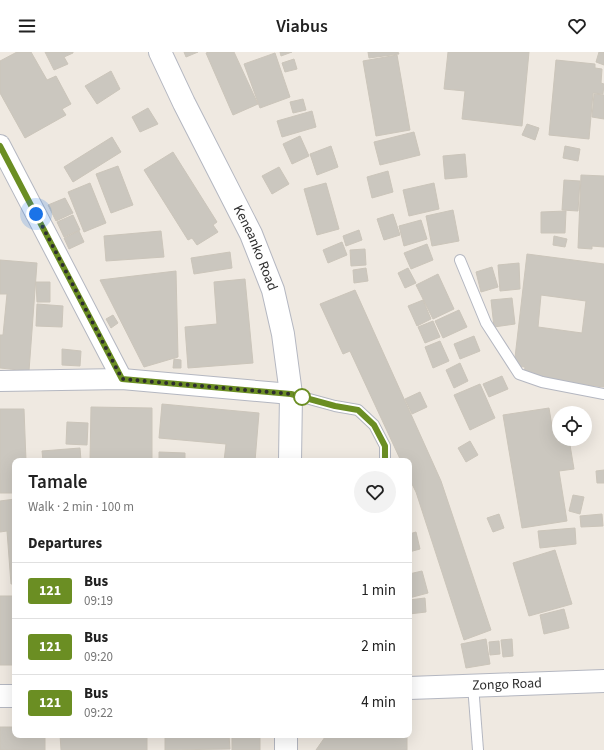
<!DOCTYPE html>
<html lang="en">
<head>
<meta charset="utf-8">
<style>
	body { margin:0; font-family:"Source Sans 3",sans-serif; background:#f2f2f2; color:#222; height:100vh; display:flex; flex-direction:column; font-size:15px; white-space:nowrap }
	* { box-sizing:border-box; margin:0 }
	p { font-size:13px; color:#767676 }
	.icon { flex:none; width:22px; height:22px; fill:none; stroke:currentColor; stroke-width:2; stroke-linecap:round; stroke-linejoin:round }
	.map { position:relative; flex:1; overflow:hidden }
	.sheet { position:absolute; left:12px; top:406px; width:400px; height:280px; display:flex; flex-direction:column; background:#fff; border-radius:8px; box-shadow:0 4px 16px #0002 }
	.sheet>* { flex:none }
	.badge { padding:0 8px; border-radius:3px; font-size:14px; line-height:26px }
	.tools { position:absolute; left:552px; top:354px; display:grid; gap:8px }
	.tools a { display:grid; place-items:center; width:40px; height:40px; border-radius:50%; background:#fff; box-shadow:0 4px 16px #0002; font-size:20px }
	.you { position:absolute; width:20px; height:20px; margin:-10px; border:3px solid #fff; border-radius:50%; background:#1a73e8; box-shadow:0 0 0 6px #1a73e833 }
	.map>.badge { position:absolute; translate:-50% -50%; box-shadow:0 0 0 2px #fff }
	h2 { padding:0 16px; font-size:15px; line-height:36px }
	.round { display:grid; place-items:center; flex:none; width:42px; height:42px; border-radius:21px; background:#f2f2f2 }
	.overview { display:flex; align-items:center; justify-content:space-between; height:68px; padding:0 16px }
	h1 { font-size:19px; font-weight:600; line-height:30px }
	ul { padding:0; list-style:none }
	li { display:flex; align-items:center; gap:12px; height:56px; padding:0 16px; border-top:1px solid #e0e0e0 }
	li div { flex:1 }
	li b { display:block; font-size:15px }
	li em { font-style:normal }
	li .badge { min-width:44px; font-weight:700; text-align:center }
	header { display:flex; justify-content:space-between; align-items:center; height:52px; padding:0 16px; background:#fff; font-size:18px; font-weight:600 }
	.map>svg:first-child { display:block }
	.building { fill:#cbc7bf; stroke:#cbc5ba; fill-rule:evenodd }
	.lines { fill:none; stroke-linecap:round; stroke-linejoin:round }
	.lane-casing { stroke:#b4b7c1; stroke-width:12 }
	.street-casing { stroke:#b4b7c1; stroke-width:22 }
	.secondary-casing { stroke:#b4b7c1; stroke-width:24 }
	.lane { stroke:#fff; stroke-width:10 }
	.street { stroke:#fff; stroke-width:20 }
	.secondary { stroke:#fff; stroke-width:22 }
	.line-casing { stroke:#fff; stroke-width:9 }
	.line { stroke:#6b8e23; stroke-width:6 }
	.walk { stroke:#2e2e2e; stroke-width:4; stroke-dasharray:0 7.2 }
	.stop-dot { fill:#fff; stroke:#6b8e23; stroke-width:2 }
	.labels { text-anchor:middle; dominant-baseline:central; stroke-width:3; stroke-linejoin:round; paint-order:stroke }
	.street-label { font-size:14px; fill:#2e2e2e; stroke:#fff }
</style>
</head>
<body>
<header><svg class="icon" aria-label="menu" viewBox="0 0 24 24"><path d="M4 6h16M4 12h16M4 18h16"/></svg>Viabus<svg class="icon" aria-label="heart" viewBox="0 0 24 24"><path d="M12 20l-8-8c-3-5 5-10 8-4 3-6 11-1 8 4z"/></svg></header>
<div class="map">
<svg width="604" height="698" viewBox="0 0 604 698">
	<rect width="100%" height="100%" fill="#efe9e1"/>
	<g class="building">
		<polygon points="17,0 31,0 47,28 56,24 71,52 62,57 66,63 25,86 0,41 0,9"/>
		<polygon points="45,0 73,0 73,1 64,5 68,12 54,18"/>
		<polygon points="184,0 198,0 186,5"/>
		<polygon points="209,0 234,0 258,52 233,63 206,1"/>
		<polygon points="280,0 292,0 281,4"/>
		<polygon points="368,0 398,0 399,2 369,6"/>
		<polygon points="448,0 529,0 522,74 462,67 465,39 444,37"/>
		<polygon points="599,0 604,0 604,13 596,10"/>
		<polygon points="275,1 290,45 260,56 244,12"/>
		<polygon points="397,3 410,78 376,84 363,9"/>
		<polygon points="294,7 297,17 285,20 282,11"/>
		<polygon points="556,8 595,12 595,16 602,17 601,31 604,32 603,42 593,41 589,87 549,83"/>
		<polygon points="111,19 120,37 97,52 85,34"/>
		<polygon points="594,42 604,43 604,67 592,65"/>
		<polygon points="303,47 306,58 293,61 290,50"/>
		<polygon points="148,56 158,72 140,80 132,65"/>
		<polygon points="312,59 316,75 282,85 277,69"/>
		<polygon points="527,72 539,76 535,88 522,83"/>
		<polygon points="414,80 420,103 380,113 374,90"/>
		<polygon points="300,84 309,104 292,112 283,92"/>
		<polygon points="112,85 121,100 73,130 64,115"/>
		<polygon points="331,94 338,115 317,123 310,102"/>
		<polygon points="565,94 580,97 578,109 563,106"/>
		<polygon points="173,100 217,170 213,173 218,180 197,193 192,186 188,188 144,118"/>
		<polygon points="465,102 467,125 445,127 443,104"/>
		<polygon points="118,114 133,153 111,161 96,122"/>
		<polygon points="279,115 289,132 272,142 262,124"/>
		<polygon points="388,119 393,140 372,146 367,125"/>
		<polygon points="581,123 604,124 604,195 592,194 592,197 578,196"/>
		<polygon points="564,128 580,129 578,159 562,158"/>
		<polygon points="90,131 106,171 84,180 68,140"/>
		<polygon points="326,131 339,177 317,183 304,137"/>
		<polygon points="434,131 439,157 409,164 403,138"/>
		<polygon points="65,146 73,161 56,169 48,153"/>
		<polygon points="453,158 459,189 432,194 426,164"/>
		<polygon points="566,159 565,181 541,181 541,160"/>
		<polygon points="393,162 400,183 384,188 377,167"/>
		<polygon points="73,163 80,178 64,185 57,170"/>
		<polygon points="421,168 427,187 404,194 399,174"/>
		<polygon points="359,178 362,188 346,194 343,184"/>
		<polygon points="79,179 84,190 69,197 64,186"/>
		<polygon points="161,179 164,205 106,209 104,184"/>
		<polygon points="554,184 567,187 565,195 553,193"/>
		<polygon points="342,190 347,203 328,211 323,198"/>
		<polygon points="427,192 433,208 411,217 404,201"/>
		<polygon points="365,197 366,213 351,214 350,198"/>
		<polygon points="230,200 232,216 194,222 191,206"/>
		<path d="M527,202l77,10v123l-49,-6v-2l-31,-4 1,-8 -11,-1zM541,243l45,6 -4,32 -44,-6z"/>
		<polygon points="0,208 37,211 29,319 0,316 0,283 3,283 7,242 0,242"/>
		<polygon points="519,211 520,237 500,239 498,213"/>
		<polygon points="492,215 498,235 481,240 476,220"/>
		<polygon points="366,216 368,229 354,231 353,218"/>
		<polygon points="408,216 416,231 405,236 398,221"/>
		<polygon points="176,219 178,305 144,315 100,228"/>
		<polygon points="438,222 454,257 433,267 416,233"/>
		<polygon points="245,227 253,311 188,316 185,275 217,272 214,230"/>
		<polygon points="36,230 50,230 50,250 37,250"/>
		<polygon points="355,238 441,429 491,578 464,588 416,440 409,426 409,409 401,409 350,299 343,302 320,252"/>
		<polygon points="512,246 515,272 494,275 491,248"/>
		<polygon points="423,248 431,267 417,274 408,254"/>
		<polygon points="37,252 63,254 62,275 36,274"/>
		<polygon points="459,258 467,275 443,286 435,269"/>
		<polygon points="113,263 118,271 111,276 106,267"/>
		<polygon points="433,269 440,285 425,291 418,275"/>
		<polygon points="474,284 480,299 460,307 454,292"/>
		<polygon points="440,289 449,309 433,316 425,295"/>
		<polygon points="62,297 81,299 80,314 62,313"/>
		<polygon points="174,307 181,308 181,316 173,316"/>
		<polygon points="460,311 468,329 454,336 446,318"/>
		<polygon points="502,324 508,337 489,345 483,332"/>
		<polygon points="480,332 495,366 470,378 454,343"/>
		<polygon points="420,340 427,355 412,362 405,347"/>
		<polygon points="162,352 259,361 255,409 224,409 226,392 159,386"/>
		<polygon points="91,355 152,356 152,409 90,409"/>
		<polygon points="549,356 552,374 559,373 559,387 569,387 574,417 559,419 567,469 522,476 503,363"/>
		<polygon points="0,357 24,357 26,409 15,409 15,441 0,441"/>
		<polygon points="67,370 88,371 87,393 66,392"/>
		<polygon points="470,389 478,403 466,410 458,396"/>
		<polygon points="80,396 81,409 43,409 42,399"/>
		<polygon points="159,400 185,401 185,409 159,409"/>
		<polygon points="604,418 604,431 597,431 596,419"/>
		<polygon points="573,443 584,445 580,462 569,459"/>
		<polygon points="15,447 15,532 11,532 7,479 0,480 0,449"/>
		<polygon points="499,462 504,476 493,480 487,466"/>
		<polygon points="602,462 603,474 581,475 580,464"/>
		<polygon points="575,476 576,492 540,496 538,479"/>
		<polygon points="416,480 420,497 409,500 409,482"/>
		<polygon points="555,498 572,552 529,564 513,511"/>
		<polygon points="422,519 428,541 409,546 409,522"/>
		<rect x="0" y="544" width="15" height="69"/>
		<polygon points="425,546 426,560 409,562 409,548"/>
		<polygon points="564,557 569,576 544,582 540,563"/>
		<polygon points="486,587 490,612 466,616 461,592"/>
		<polygon points="512,587 513,604 503,605 501,588"/>
		<polygon points="499,589 500,602 490,603 489,590"/>
		<polygon points="0,675 15,675 15,683 45,683 45,698 0,698"/>
		<polygon points="60,683 147,683 147,698 61,698"/>
		<polygon points="165,683 229,683 230,697 165,698"/>
		<rect x="232" y="683" width="28" height="15"/>
		<polygon points="329,683 407,683 407,698 316,698 325,685"/>
	</g>
	<g class="lines">
		<g class="lane-casing">
			<g id="lane">
				<polyline points="460,208 486,271 519,322 542,330 604,342"/>
				<polyline points="291,342 335,354 358,358 374,373 385,394 385,409"/>
				<polyline points="473,633 478,698"/>
			</g>
		</g>
		<g class="street-casing">
			<g id="street">
				<polyline points="0,93 122,327"/>
				<polyline points="0,329 122,327 291,342"/>
			</g>
		</g>
		<g class="secondary-casing">
			<g id="secondary">
				<path id="s1" d="M160,0l24,51 67,131 22,56 10,44 8,60 -1,67"/>
				<path id="s2" d="M409,636l195,-7"/>
				<polyline points="0,644 15,644"/>
				<polyline points="286,698 286,683"/>
			</g>
		</g>
		<use href="#lane" class="lane"/>
		<use href="#street" class="street"/>
		<use href="#secondary" class="secondary"/>
	</g>
	<g class="lines">
		<g class="line-casing">
			<polyline id="line" points="0,94 122,327 291,342 335,354 358,358 374,373 385,394 385,409"/>
		</g>
		<use href="#line" class="line"/>
		<polyline class="walk" points="36,162 122,327 291,342 306,346 302,345"/>
	</g>
	<circle class="stop-dot" cx="302" cy="345" r="8"/>
	<g class="labels">
		<g class="street-label">
			<text stroke="none"><textPath href="#s1" startOffset="218">Keneanko Road</textPath></text>
			<text stroke="none"><textPath href="#s2" startOffset="98">Zongo Road</textPath></text>
		</g>
	</g>
</svg>
<div class="tools">
<a><svg class="icon" aria-label="locate" viewBox="0 0 24 24"><circle cx="12" cy="12" r="6"/><path d="M12 2v4M12 18v4M2 12h4M18 12h4"/></svg></a>
</div>
<div class="you" style="left:36px;top:162px"></div>
<section class="sheet">
<div class="overview"><div><h1>Tamale</h1><p>Walk · 2 min · 100 m</p></div><a class="round"><svg class="icon" aria-label="heart" viewBox="0 0 24 24"><path d="M12 20l-8-8c-3-5 5-10 8-4 3-6 11-1 8 4z"/></svg></a></div>
<h2>Departures</h2>
<ul>
<li><span class="badge" style="background:#6b8e23;color:#fff">121</span><div><b>Bus</b><p>09:19</p></div><em>1 min</em></li>
<li><span class="badge" style="background:#6b8e23;color:#fff">121</span><div><b>Bus</b><p>09:20</p></div><em>2 min</em></li>
<li><span class="badge" style="background:#6b8e23;color:#fff">121</span><div><b>Bus</b><p>09:22</p></div><em>4 min</em></li>
</ul>
</section>
</div>
</body>
</html>
